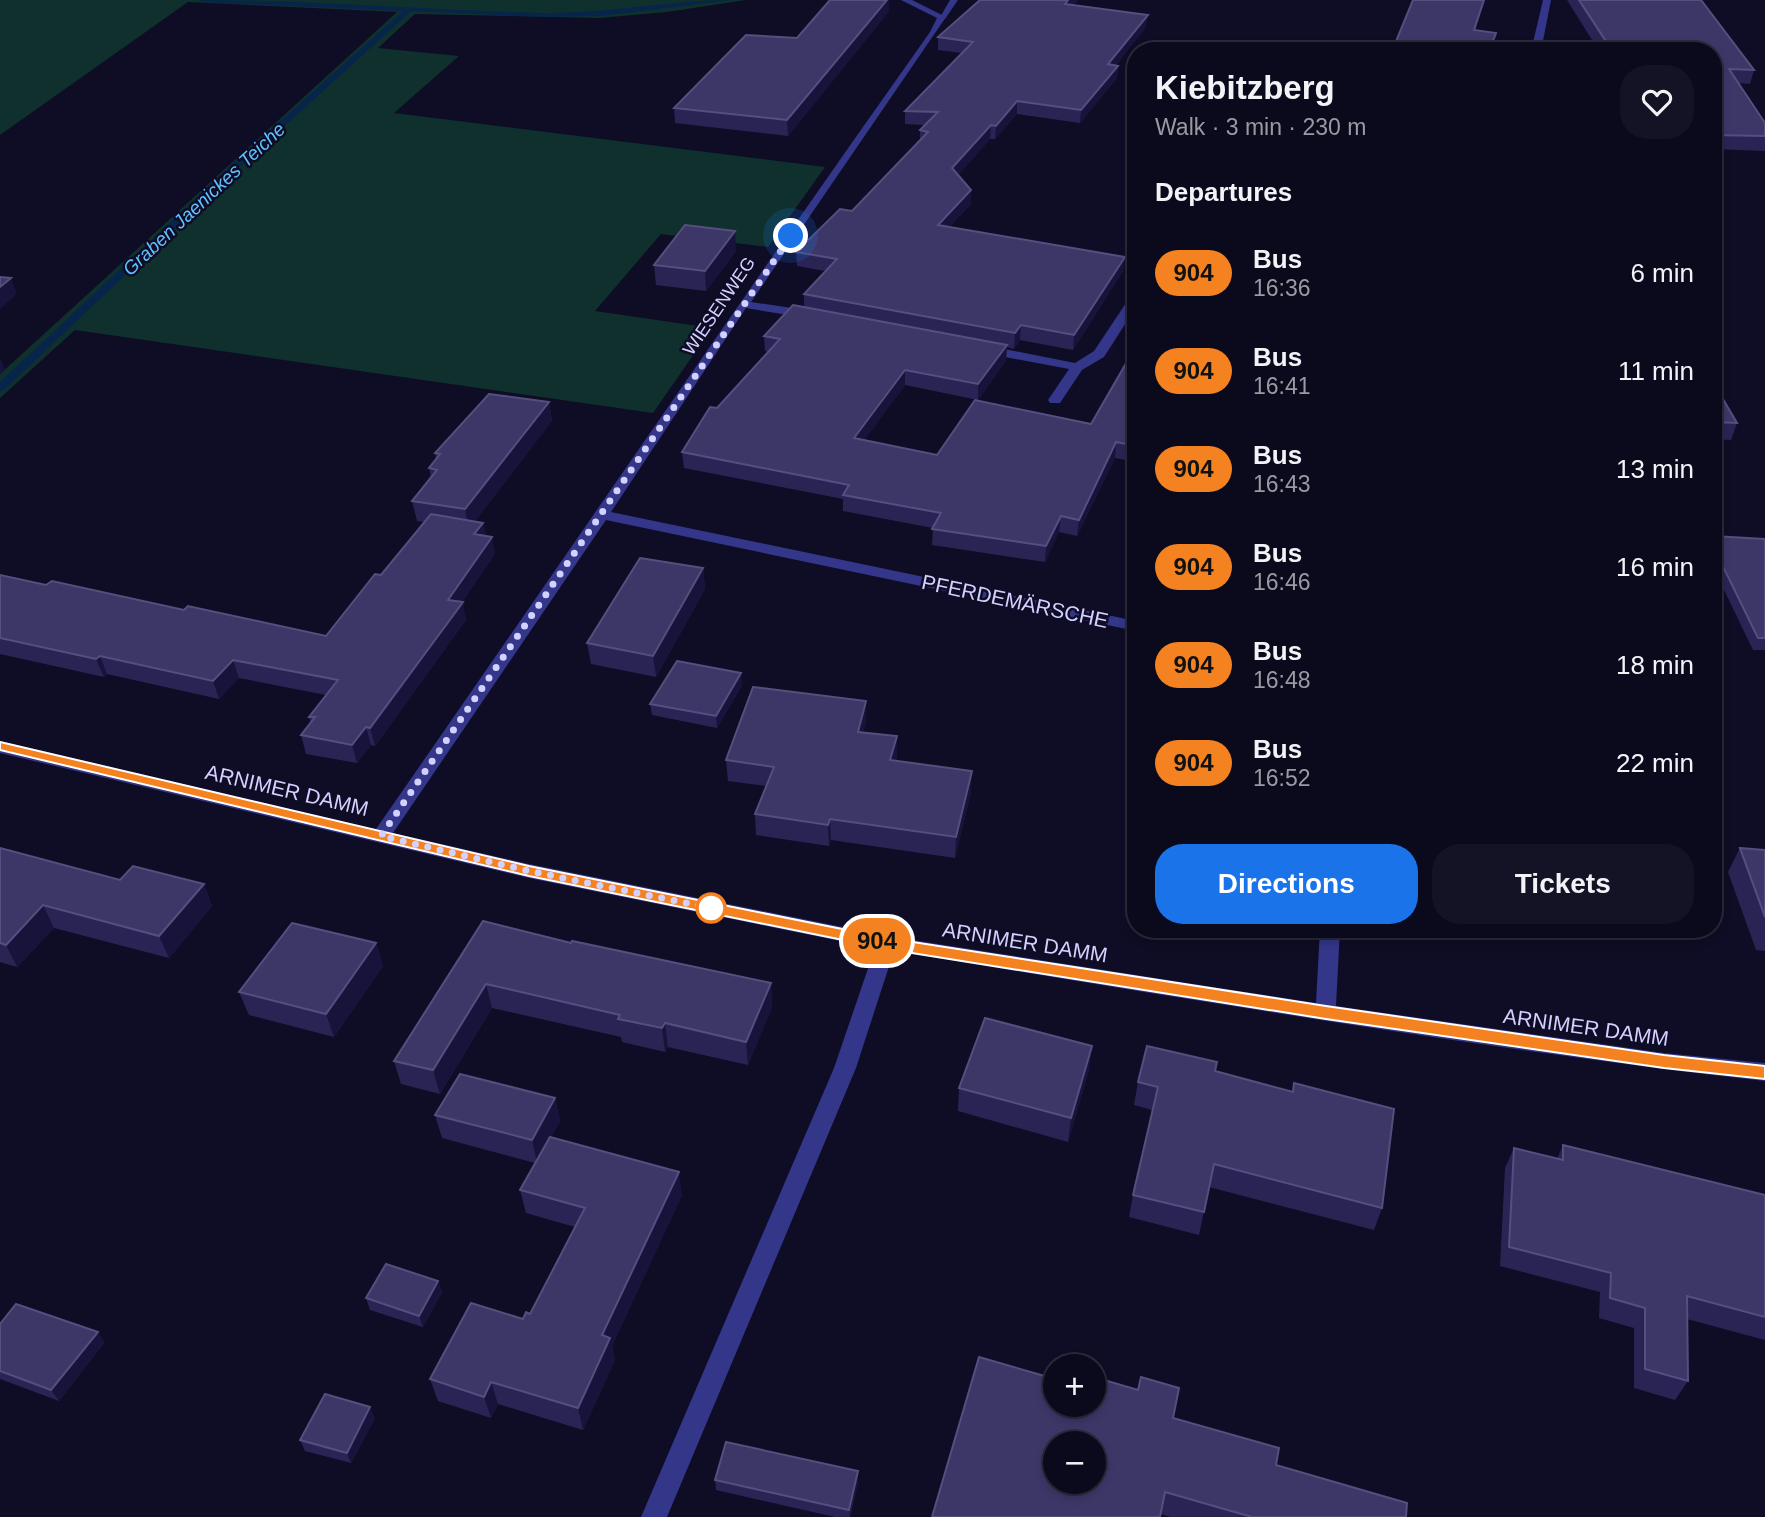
<!DOCTYPE html>
<html lang="en">
<head>
<meta charset="utf-8">
<style>
	body { margin:0; font-family:Helvetica,sans-serif; background:#141225; color:#f1f3f6; height:100vh; display:flex; flex-direction:column; font-size:26px; white-space:nowrap }
	* { box-sizing:border-box; margin:0 }
	p { font-size:23px; color:#9a9aa3 }
	.icon { flex:none; width:38px; height:38px; fill:none; stroke:currentColor; stroke-width:2; stroke-linecap:round; stroke-linejoin:round }
	.map { position:relative; flex:1; overflow:hidden }
	.side { position:absolute; left:1127px; top:42px; width:595px; height:896px; display:flex; flex-direction:column; background:#0b091c; border-radius:28px; box-shadow:0 4px 10px #0003,0 0 0 2px #2b2a3b }
	.side>* { flex:none }
	.badge { padding:0 14px; border-radius:23px; font-size:24px; line-height:46px }
	.tools { position:absolute; left:1043px; top:1354px; display:grid; gap:14px }
	.tools a { display:grid; place-items:center; width:63px; height:63px; border-radius:50%; background:#0b091c; box-shadow:0 4px 10px #0003,0 0 0 2px #2b2a3b; font-size:35px }
	.you { position:absolute; width:35px; height:35px; margin:-18px; border:5px solid #fff; border-radius:50%; background:#1a73e8; box-shadow:0 0 0 10px #1a73e833 }
	.map>.badge { position:absolute; translate:-50% -50%; box-shadow:0 0 0 4px #fff }
	h2 { padding:0 28px; font-size:26px; line-height:63px }
	.round { display:grid; place-items:center; flex:none; width:74px; height:74px; border-radius:28px; background:#141225 }
	.overview { display:flex; align-items:center; justify-content:space-between; height:119px; padding:0 28px }
	h1 { font-size:33px; font-weight:700; line-height:52px }
	.button { display:flex; gap:14px; margin-top:auto; padding:14px 28px }
	.button a { flex:1; height:80px; border-radius:28px; background:#1a73e8; color:#fff; font-size:28px; font-weight:700; line-height:80px; text-align:center }
	.button a+a { background:#141225; color:#f1f3f6 }
	ul { padding:0; list-style:none }
	li { display:flex; align-items:center; gap:21px; height:98px; padding:0 28px }
	li div { flex:1 }
	li b { display:block; font-size:26px }
	li em { font-style:normal }
	li .badge { min-width:77px; font-weight:700; text-align:center }
	.map>svg:first-child { display:block }
	.green { fill:#0f302c }
	.lines { fill:none; stroke-linecap:round; stroke-linejoin:round }
	.stream { fill:#07254a; fill-rule:evenodd }
	.service { fill:#333689; fill-rule:evenodd }
	.minor { fill:#333689; fill-rule:evenodd }
	.wall { fill:#2a2455 }
	.shaded-wall { fill:#17133a }
	.building { fill:#3c3767; stroke:#544f7f; stroke-width:2; fill-rule:evenodd }
	.line { fill:#f58220; stroke:#fff; stroke-width:2 }
	.walk { stroke:#d3d1ff; stroke-width:7; stroke-dasharray:0 12.6 }
	.stop-dot { fill:#fff; stroke:#f58220; stroke-width:3.5 }
	.labels { text-anchor:middle; dominant-baseline:central; stroke-width:5; stroke-linejoin:round; paint-order:stroke }
	.far-street-label { font-size:18px; fill:#d3d1ff; stroke:#0f0c25 }
	.far-water-label { font-size:19px; font-style:italic; fill:#5fc1ff; stroke:#0f0c25 }
	.street-label { font-size:21px; fill:#d3d1ff; stroke:#0f0c25 }
</style>
</head>
<body>
<div class="map">
<svg width="1765" height="1517" viewBox="0 0 1765 1517">
	<rect width="100%" height="100%" fill="#0f0c25"/>
	<polygon class="green" points="0,0 746,0 667,12 600,18 415,14 378,48 459,56 394,113 825,167 768,247 661,234 595,311 712,328 653,413 75,330 0,398 0,374 397,12 188,2 0,135"/>
	<g class="lines">
		<path class="stream" d="M200,0c114,0 227,10 342,13 64,1 127,-13 191,-13l-133,16 -57,1 -132,-6 -178,162 -229,217 -4,1v-9l227,-213 176,-158 -200,-9z"/>
		<polygon class="service" points="950,0 958,0 945,19 939,19"/>
		<g class="minor">
			<path d="M901,0h11l34,17 -195,285 61,9 6,4 -6,4 -66,-11 -135,204 525,109v10l-530,-111 -213,313 136,31 358,72 429,67 4,-74h20l-4,77 328,47 101,10v18c-292,-33 -581,-83 -871,-130l-38,117 -189,449h-26l193,-449 41,-120 -346,-70 -529,-125v-12l376,88c185,-266 367,-533 554,-797l7,-14z"/>
			<polygon points="1543,0 1551,0 1541,51 1531,51"/>
			<polygon points="1136,293 1136,307 1104,357 1082,370 1060,403 1050,403 1048,400 1069,369 984,353 978,349 984,345 1075,363 1094,351 1132,294"/>
		</g>
	</g>
	<g class="wall">
		<polygon points="830,0 889,0 889,11 788,136 675,123 674,108 797,38"/>
		<polygon points="980,0 1078,0 1073,5 1146,27 1116,65 1118,66 1117,78 1080,123 1017,114 995,139 990,139 958,175 971,204 949,227 1125,257 1123,271 1073,350 1020,340 1014,349 1007,347 1006,360 978,400 905,385 864,440 937,455 1091,424 1136,346 1136,462 1115,458 1077,536 1059,532 1045,562 932,545 933,528 843,511 843,499 684,468 682,452 717,408 768,352 765,351 764,336 804,307 804,294 825,271 797,266 796,252 852,211 920,141 920,130 925,125 905,124 905,111 962,53 938,50 938,37"/>
		<polygon points="1567,0 1701,0 1754,70 1750,84 1738,83 1765,123 1765,151 1713,149 1713,51 1599,51"/>
		<polygon points="736,251 706,291 656,285 654,265"/>
		<polygon points="1713,333 1719,343 1713,359"/>
		<polygon points="1713,382 1737,423 1731,440 1713,439"/>
		<polygon points="549,402 552,421 475,521 483,523 486,536 495,554 462,602 466,620 375,746 371,745 357,763 306,754 301,735 311,723 309,717 326,695 239,678 219,699 107,674 104,677 0,654 0,575 46,585 326,636 381,575 424,522 417,521 412,501 431,478 429,468 436,459 435,453"/>
		<polygon points="1713,536 1765,539 1765,650 1753,650 1713,567"/>
		<polygon points="703,568 705,589 656,677 591,664 587,643"/>
		<polygon points="1136,575 1136,595 1133,594"/>
		<polygon points="742,685 717,728 652,715 650,704"/>
		<polygon points="866,722 863,732 897,736 897,757 896,761 971,792 955,858 831,840 829,846 756,835 755,814 766,786 728,781 726,760"/>
		<polygon points="0,848 120,880 204,884 212,906 169,958 54,928 17,967 0,962"/>
		<polygon points="1740,848 1765,850 1765,951 1756,950 1728,872"/>
		<polygon points="483,921 571,943 771,983 772,1007 748,1065 668,1047 665,1052 622,1042 621,1037 492,1008 440,1094 401,1084 394,1061"/>
		<polygon points="1491,929 1518,929 1516,933"/>
		<polygon points="376,943 383,966 334,1037 249,1015 239,992"/>
		<polygon points="1089,1070 1068,1142 958,1111 959,1088"/>
		<polygon points="1215,1071 1292,1092 1294,1083 1382,1208 1374,1230 1209,1187 1199,1235 1129,1217 1133,1195 1152,1110 1134,1105 1138,1082"/>
		<polygon points="555,1098 560,1121 551,1137 682,1195 612,1346 615,1360 583,1430 498,1404 491,1418 438,1401 430,1379 530,1314 575,1227 526,1213 520,1190 535,1163 442,1138 435,1115"/>
		<polygon points="1563,1145 1765,1195 1765,1340 1687,1319 1688,1381 1675,1400 1634,1388 1634,1328 1599,1318 1600,1292 1500,1266 1505,1168 1514,1148 1557,1159"/>
		<polygon points="438,1281 442,1292 423,1327 370,1310 366,1298"/>
		<polygon points="0,1324 98,1332 104,1343 59,1401 0,1379"/>
		<polygon points="375,1418 351,1463 305,1451 300,1440"/>
		<polygon points="1173,1418 1276,1465 1406,1517 1170,1517 1161,1514"/>
		<polygon points="858,1471 858,1482 850,1517 835,1517 716,1490 715,1480"/>
	</g>
	<g class="shaded-wall">
		<polygon points="887,0 889,0 889,11 788,136 787,120"/>
		<polygon points="1068,0 1078,0 1064,16 1065,4"/>
		<polygon points="1484,0 1485,0 1472,42 1474,30"/>
		<polygon points="1148,15 1146,27 1107,77 1108,64"/>
		<polygon points="1118,66 1117,78 1080,123 1081,110"/>
		<polygon points="1017,101 1017,114 995,139 996,126"/>
		<polygon points="991,125 990,139 952,182 952,168"/>
		<polygon points="971,190 971,204 937,239 938,225"/>
		<polygon points="735,231 736,251 706,291 705,271"/>
		<polygon points="1125,257 1123,271 1073,350 1074,335"/>
		<polygon points="11,278 17,294 0,309 0,287"/>
		<polygon points="1021,325 1020,340 1014,349 1015,333"/>
		<polygon points="1007,345 1006,360 978,400 978,384"/>
		<polygon points="1,359 5,370 0,374 0,360"/>
		<polygon points="905,370 905,385 854,454 854,438"/>
		<polygon points="549,402 552,421 469,529 465,509"/>
		<polygon points="1116,442 1115,458 1077,536 1079,520"/>
		<polygon points="1061,516 1059,532 1045,562 1046,546"/>
		<polygon points="483,523 487,540 474,534"/>
		<polygon points="492,537 495,554 455,613 463,602 466,620 375,746 370,728 448,600"/>
		<polygon points="703,568 705,589 656,677 653,656"/>
		<polygon points="100,656 107,674 104,677 96,659"/>
		<polygon points="233,660 239,678 219,699 213,681"/>
		<polygon points="741,673 742,685 717,728 716,716"/>
		<polygon points="866,701 866,722 858,752 858,732"/>
		<polygon points="366,727 371,745 357,763 352,745"/>
		<polygon points="897,736 897,757 890,781 890,760"/>
		<polygon points="972,771 971,792 955,858 956,837"/>
		<polygon points="830,819 831,840 829,846 828,825"/>
		<polygon points="204,884 212,906 169,958 159,936"/>
		<polygon points="43,905 54,928 17,967 6,945"/>
		<polygon points="376,943 383,966 334,1037 326,1014"/>
		<polygon points="771,983 772,1007 748,1065 746,1042"/>
		<polygon points="486,984 492,1008 440,1094 433,1070"/>
		<polygon points="665,1023 668,1047 665,1052 662,1028"/>
		<polygon points="1092,1046 1089,1070 1068,1142 1071,1118"/>
		<polygon points="555,1098 560,1121 537,1163 532,1140"/>
		<polygon points="679,1172 682,1195 612,1346 615,1360 583,1430 578,1408 602,1335"/>
		<polygon points="438,1281 442,1292 423,1327 419,1316"/>
		<polygon points="98,1332 104,1343 59,1401 51,1390"/>
		<polygon points="491,1382 498,1404 491,1418 484,1397"/>
		<polygon points="370,1407 375,1418 351,1463 347,1453"/>
		<polygon points="858,1471 858,1482 849,1517 849,1510"/>
	</g>
	<g class="building">
		<polygon points="830,0 887,0 787,120 674,108 746,35 797,38"/>
		<polygon points="980,0 1068,0 1065,4 1148,15 1108,64 1118,66 1081,110 1017,101 996,126 991,125 952,168 971,190 938,225 1125,257 1074,335 1021,325 1015,333 804,294 837,259 796,252 840,209 852,211 928,132 920,130 938,112 905,111 973,42 938,37"/>
		<polygon points="1413,0 1484,0 1474,30 1496,33 1489,51 1392,51"/>
		<polygon points="1579,0 1701,0 1754,70 1729,69 1765,123 1765,136 1713,135 1713,51 1605,51 1602,45 1609,46"/>
		<polygon points="685,225 735,231 705,271 654,265"/>
		<polygon points="0,277 11,278 0,287"/>
		<polygon points="793,305 1007,345 978,384 905,370 854,438 937,455 975,400 1091,424 1136,346 1136,446 1116,442 1079,520 1061,516 1046,546 932,529 941,513 843,495 849,485 682,452 710,407 717,408 780,339 764,336"/>
		<polygon points="1713,333 1719,343 1713,343"/>
		<polygon points="1713,382 1737,423 1713,422"/>
		<polygon points="489,394 549,402 465,509 412,501 437,470 429,468 440,454 435,453"/>
		<polygon points="431,514 483,523 474,534 492,537 448,600 463,602 370,728 366,727 352,745 301,735 315,717 309,717 338,680 233,660 213,681 100,656 96,659 0,638 0,575 46,585 52,581 184,610 188,606 326,636 375,574 381,575"/>
		<polygon points="1713,536 1765,539 1765,638 1758,638 1713,546"/>
		<polygon points="640,558 703,568 653,656 587,643"/>
		<polygon points="677,661 741,673 716,716 650,704"/>
		<polygon points="753,687 866,701 858,732 897,736 890,760 972,771 956,837 830,819 828,825 755,814 774,767 726,760"/>
		<polygon points="0,848 120,880 133,866 204,884 159,936 43,905 6,945 0,943"/>
		<polygon points="1740,848 1765,850 1765,917"/>
		<polygon points="483,921 571,943 572,941 771,983 746,1042 665,1023 662,1028 618,1019 620,1015 486,984 433,1070 394,1061"/>
		<polygon points="292,923 376,943 326,1014 239,992"/>
		<polygon points="985,1018 1092,1046 1071,1118 959,1088"/>
		<polygon points="1147,1046 1217,1062 1215,1071 1293,1092 1294,1083 1394,1109 1382,1208 1214,1164 1204,1212 1133,1195 1158,1087 1138,1082"/>
		<polygon points="460,1074 555,1098 532,1140 435,1115"/>
		<polygon points="550,1137 679,1172 602,1335 610,1338 578,1408 491,1382 484,1397 430,1379 471,1303 523,1319 526,1312 530,1314 585,1208 520,1190"/>
		<polygon points="1563,1145 1765,1195 1765,1317 1687,1296 1688,1381 1645,1369 1645,1308 1610,1298 1611,1273 1509,1247 1514,1148 1563,1160"/>
		<polygon points="386,1264 438,1281 419,1316 366,1298"/>
		<polygon points="16,1304 98,1332 51,1390 0,1371 0,1324"/>
		<path d="M979,1357l76,22v26h39v-28l44,13 3,-13 38,11 -6,30 106,30 -3,17 131,38 -1,14h-154l-87,-25 -5,25h-228zM1055,1444h39v38h-39z"/>
		<polygon points="325,1394 370,1407 347,1453 300,1440"/>
		<polygon points="726,1442 858,1471 849,1510 715,1480"/>
	</g>
	<polygon class="line" points="0,742 529,866 887,938 1326,1006 1664,1055 1765,1066 1765,1079 1664,1068 1326,1019 887,949 529,876 0,750"/>
	<g class="lines">
		<polyline class="walk" points="711,908 529,871 381,836 791,236"/>
	</g>
	<circle class="stop-dot" cx="711" cy="908" r="14"/>
	<g class="labels">
		<g class="far-street-label">
			<text transform="translate(719 306) rotate(-56)">WIESENWEG</text>
		</g>
		<g class="far-water-label">
			<text transform="translate(204 199) rotate(-43)">Graben Jaenickes Teiche</text>
		</g>
		<g class="street-label">
			<text transform="translate(1015 601) rotate(12)">PFERDEMÄRSCHE</text>
			<text transform="translate(287 790) rotate(13)">ARNIMER DAMM</text>
			<text transform="translate(1025 942) rotate(9)">ARNIMER DAMM</text>
			<text transform="translate(1586 1027) rotate(8)">ARNIMER DAMM</text>
		</g>
	</g>
</svg>
<div class="tools">
<a>+</a>
<a>−</a>
</div>
<div class="you" style="left:791px;top:236px"></div>
<b class="badge" style="left:877px;top:941px;background:#f58220;color:#111">904</b>
<section class="side">
<div class="overview"><div><h1>Kiebitzberg</h1><p>Walk · 3 min · 230 m</p></div><a class="round"><svg class="icon" aria-label="heart" viewBox="0 0 24 24"><path d="M12 20l-8-8c-3-5 5-10 8-4 3-6 11-1 8 4z"/></svg></a></div>
<h2>Departures</h2>
<ul>
<li><span class="badge" style="background:#f58220;color:#111">904</span><div><b>Bus</b><p>16:36</p></div><em>6 min</em></li>
<li><span class="badge" style="background:#f58220;color:#111">904</span><div><b>Bus</b><p>16:41</p></div><em>11 min</em></li>
<li><span class="badge" style="background:#f58220;color:#111">904</span><div><b>Bus</b><p>16:43</p></div><em>13 min</em></li>
<li><span class="badge" style="background:#f58220;color:#111">904</span><div><b>Bus</b><p>16:46</p></div><em>16 min</em></li>
<li><span class="badge" style="background:#f58220;color:#111">904</span><div><b>Bus</b><p>16:48</p></div><em>18 min</em></li>
<li><span class="badge" style="background:#f58220;color:#111">904</span><div><b>Bus</b><p>16:52</p></div><em>22 min</em></li>
</ul>
<div class="button"><a>Directions</a><a>Tickets</a></div>
</section>
</div>
</body>
</html>
